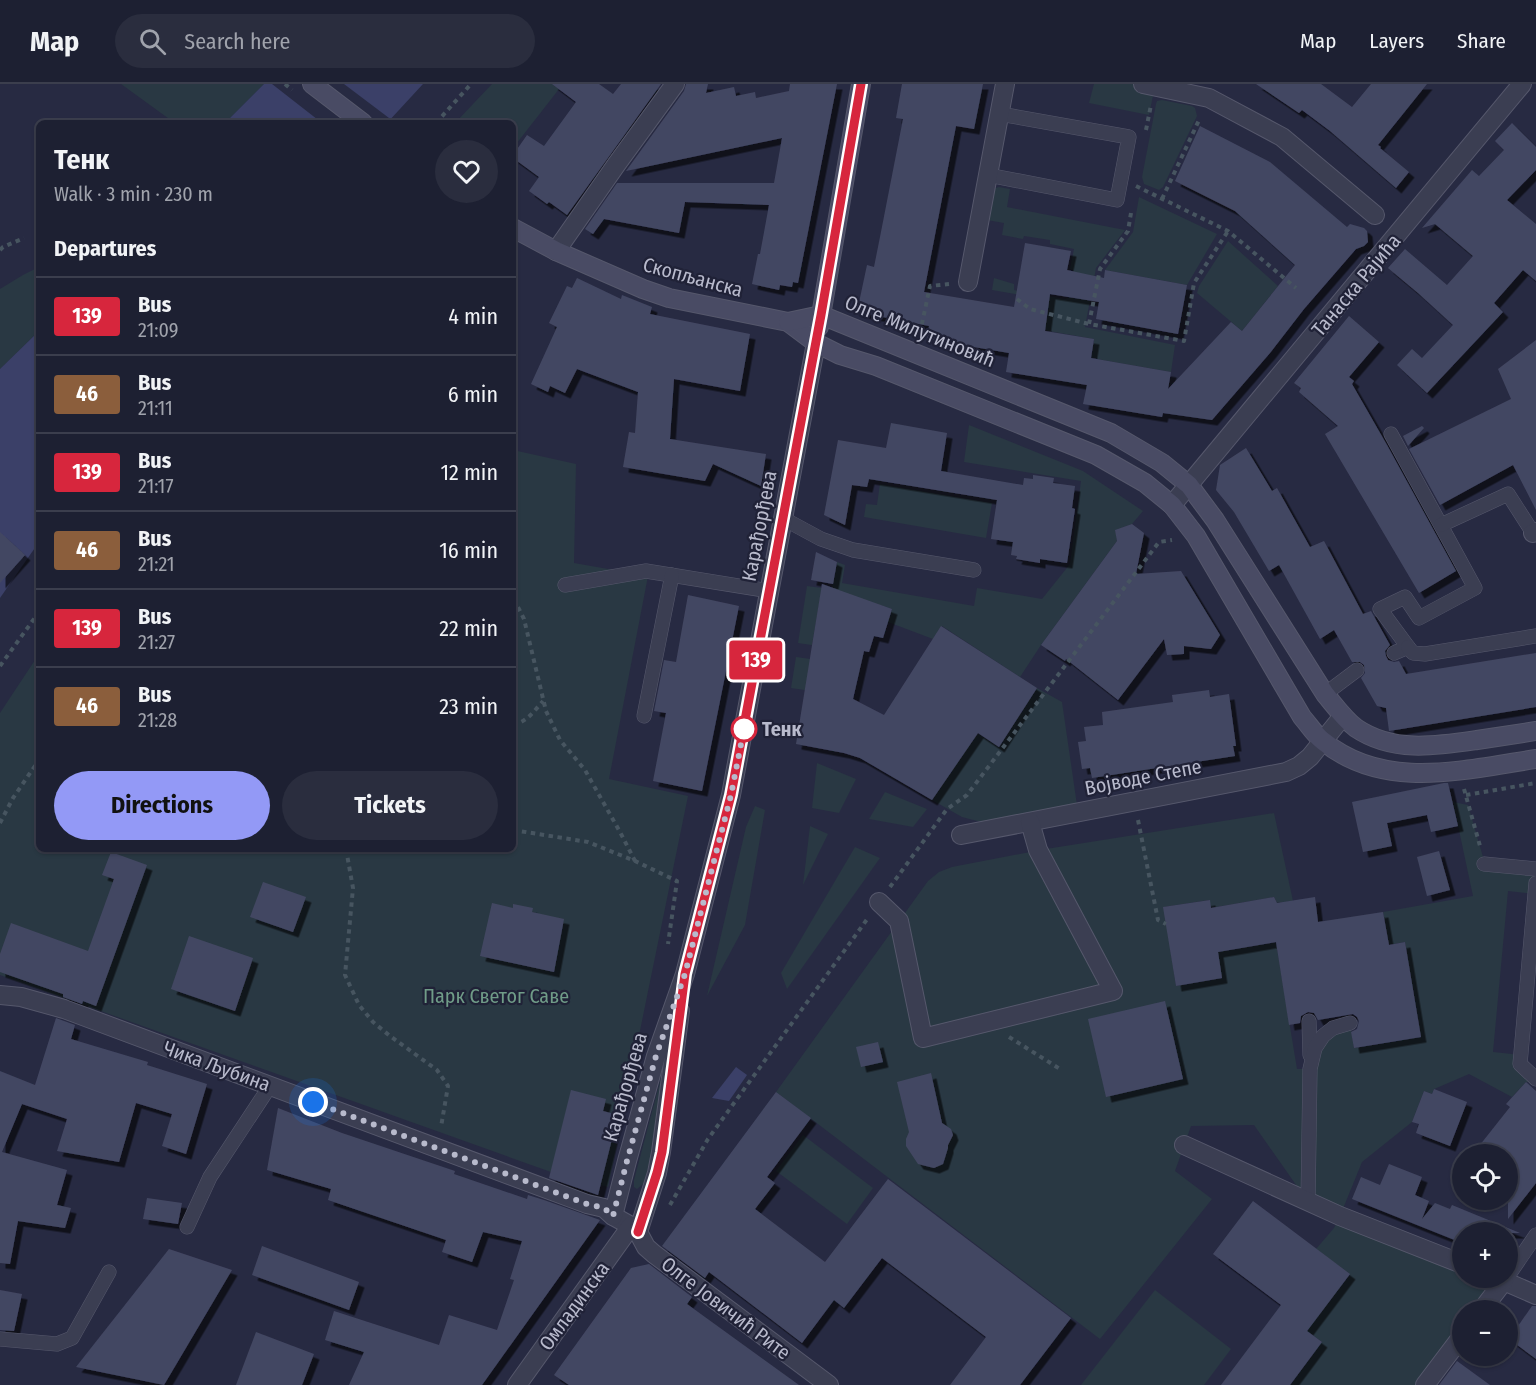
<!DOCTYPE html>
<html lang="en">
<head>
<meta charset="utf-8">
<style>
	body { margin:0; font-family:"Fira Sans Condensed",sans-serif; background:#2a2d3e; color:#f1f3f6; height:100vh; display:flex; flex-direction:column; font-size:22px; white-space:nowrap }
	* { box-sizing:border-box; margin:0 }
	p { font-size:20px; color:#a0a3ac }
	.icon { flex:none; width:33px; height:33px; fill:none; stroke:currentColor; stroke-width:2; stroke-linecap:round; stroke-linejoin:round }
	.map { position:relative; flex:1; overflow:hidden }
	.side { position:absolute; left:36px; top:36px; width:480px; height:732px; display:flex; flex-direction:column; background:#1d2032; border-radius:9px; box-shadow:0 2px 4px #0004,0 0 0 2px #3b3e4d }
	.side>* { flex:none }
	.badge { padding:0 12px; border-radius:4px; font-size:21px; line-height:39px }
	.tools { position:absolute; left:1452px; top:1060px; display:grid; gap:12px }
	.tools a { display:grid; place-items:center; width:66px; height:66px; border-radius:50%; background:#1d2032; box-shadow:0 2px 4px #0004,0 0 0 2px #3b3e4d; font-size:30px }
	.you { position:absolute; width:30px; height:30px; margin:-15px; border:4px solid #fff; border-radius:50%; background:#1a73e8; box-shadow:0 0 0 9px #1a73e833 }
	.map>.badge { position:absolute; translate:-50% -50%; box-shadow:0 0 0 3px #fff }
	h2 { padding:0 18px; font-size:22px; line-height:54px }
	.round { display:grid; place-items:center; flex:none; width:63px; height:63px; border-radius:32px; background:#2a2d3e }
	.head { display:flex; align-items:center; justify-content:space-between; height:102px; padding:0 18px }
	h1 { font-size:28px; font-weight:700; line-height:45px }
	.action { display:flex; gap:12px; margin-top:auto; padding:12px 18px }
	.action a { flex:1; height:69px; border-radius:36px; background:#9399f6; color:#111; font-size:24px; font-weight:700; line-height:69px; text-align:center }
	.action a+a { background:#2a2d3e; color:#f1f3f6 }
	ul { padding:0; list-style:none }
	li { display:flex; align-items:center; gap:18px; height:78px; padding:0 18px; border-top:2px solid #3b3e4d }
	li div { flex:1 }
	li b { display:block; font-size:22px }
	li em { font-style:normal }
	li .badge { min-width:66px; font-weight:700; text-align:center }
	header { display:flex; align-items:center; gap:36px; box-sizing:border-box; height:84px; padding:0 30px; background:#1d2032; border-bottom:2px solid #3b3e4d }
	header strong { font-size:28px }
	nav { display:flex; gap:33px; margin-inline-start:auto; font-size:21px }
	.search { width:420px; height:54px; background:#2a2d3e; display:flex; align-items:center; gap:15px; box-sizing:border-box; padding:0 21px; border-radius:33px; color:#a0a3ac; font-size:22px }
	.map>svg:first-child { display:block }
	.green { fill:#293843 }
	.water { fill:#3b4068 }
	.pier { fill:#272a42 }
	.building { fill:#434762; filter:url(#shadow) }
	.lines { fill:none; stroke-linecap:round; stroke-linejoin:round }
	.lane-casing { stroke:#56586c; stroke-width:15 }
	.street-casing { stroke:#56586c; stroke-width:20 }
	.secondary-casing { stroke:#56586c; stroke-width:20 }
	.path { stroke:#475560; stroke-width:4; stroke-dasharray:4.5 4.5; stroke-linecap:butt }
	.lane { stroke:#3b3e52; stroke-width:14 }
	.street { stroke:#3b3e52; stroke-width:18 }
	.secondary { stroke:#494b64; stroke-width:18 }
	.line-casing { stroke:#fff; stroke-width:14 }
	.line { stroke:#d7263d; stroke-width:9 }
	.walk { stroke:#b8bacc; stroke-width:6; stroke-dasharray:0 10.8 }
	.stop-dot { fill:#fff; stroke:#d7263d; stroke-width:3 }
	.labels { text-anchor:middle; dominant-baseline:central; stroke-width:4.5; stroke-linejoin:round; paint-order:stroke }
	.street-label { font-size:20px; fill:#b8bacc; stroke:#202237 }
	.stop-label { font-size:20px; font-weight:bold; fill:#b8bacc; stroke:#202237; text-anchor:start }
	.park-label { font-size:20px; fill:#709c88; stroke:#202237 }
</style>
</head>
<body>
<header>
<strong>Map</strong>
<div class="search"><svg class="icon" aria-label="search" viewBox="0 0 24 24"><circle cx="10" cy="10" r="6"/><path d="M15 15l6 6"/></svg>Search here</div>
<nav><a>Map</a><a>Layers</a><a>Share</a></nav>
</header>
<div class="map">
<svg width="1536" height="1301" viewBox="0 0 1536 1301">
	<defs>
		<filter id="shadow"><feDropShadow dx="5.5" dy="5.5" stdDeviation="0" flood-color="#0009"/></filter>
	</defs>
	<rect width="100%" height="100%" fill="#272a42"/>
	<g class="green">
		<polygon points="121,0 264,0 225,39 171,39 172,37"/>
		<polygon points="492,0 563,0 513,64 513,39 455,39"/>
		<polygon points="1094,0 1143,0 1155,2 1149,31 1089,19"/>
		<polygon points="1162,16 1192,22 1195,24 1197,32 1163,103 1159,106 1144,100 1142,93 1156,20 1157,17"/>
		<polygon points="999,103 1010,105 1007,123 1125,146 1096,184 1085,243 1175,261 1171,288 1091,274 1094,255 1014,241 1049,216 992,206 994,194 1014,200 1014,206 1065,215 1068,214 1073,186 1070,185 1074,165 1050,160 1050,156 1024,152 1023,155 1002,151 1004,139 987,136 993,105"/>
		<polygon points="1139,113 1217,150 1187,201 1105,186 1133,148"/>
		<polygon points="1228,157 1278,202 1242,247 1197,209 1199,202"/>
		<polygon points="39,183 39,247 0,285 0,205 23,191"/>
		<polygon points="969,341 1083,387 1143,427 1132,440 1116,446 1117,457 1041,561 1020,593 942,542 933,555 888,538 892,525 832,505 837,478 845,481 842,499 974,522 977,504 1042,515 1070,480 1081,397 964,378"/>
		<polygon points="513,366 576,380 574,479 648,492 609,695 688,712 608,1103 551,1088 0,891 0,629 39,570 39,765 513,765"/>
		<polygon points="880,400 992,419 986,454 864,433 866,420 877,421"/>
		<polygon points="807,502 822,504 812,561 798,559"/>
		<polygon points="796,573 810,575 812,607 791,604"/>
		<polygon points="1037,604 1062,618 1078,728 1000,743 962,733 932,716 976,648 999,662"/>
		<polygon points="817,679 856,695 839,729 812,724"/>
		<polygon points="885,708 927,725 913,743 869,735"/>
		<polygon points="1453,718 1468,721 1485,780 1536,785 1535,810 1508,807 1493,968 1521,971 1536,998 1526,998 1512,1013 1469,990 1434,1005 1432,1010 1424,1007 1412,1038 1362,1078 1340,1132 1462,1180 1462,1194 1497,1194 1481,1227 1462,1227 1462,1252 1425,1301 1290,1301 1322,1258 1307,1247 1316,1165 1334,1144 1340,1132 1308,1118 1254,1041 1191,1042 1175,1087 1212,1115 1100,1255 776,1008 928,797 939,788 952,783 1046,765 1274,729 1293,817 1277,819 1274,813 1211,824 1209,816 1164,823 1176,902 1222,894 1218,868 1276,858 1297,985 1309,985 1315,964 1350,939 1354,964 1421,953 1405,858 1389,861 1383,828 1473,812"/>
		<polygon points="755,722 765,726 745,841 707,912 746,743"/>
		<polygon points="810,742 828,750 803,801"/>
		<polygon points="855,763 880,774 787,905 781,889"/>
		<polygon points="667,971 651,1076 643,1100 637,1105 634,1103 634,1096"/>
		<polygon points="803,1051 873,1104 847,1140 776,1087"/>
		<polygon points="1155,1206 1231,1265 1204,1301 1081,1301"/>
	</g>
	<g class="water">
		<polygon points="264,0 423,0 387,39 225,39"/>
		<polygon points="39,247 39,458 0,514 0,285"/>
		<polygon points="736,983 747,991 729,1017 712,1014"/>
	</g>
	<polygon class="pier" points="272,0 344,0 393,37 391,39 322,39"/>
	<g class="building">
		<polygon points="552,0 599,0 613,10 621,0 661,0 567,131 549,118 547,120 529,107 539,93 513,74 513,71 527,51 544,62 576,18"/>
		<polygon points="686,0 708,0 706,9 734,3 736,12 755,8 756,14 789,7 790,0 837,0 798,199 793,198 792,203 780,201 779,206 752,200 758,170 760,170 769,121 685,118 679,149 604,135 593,150 585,145 617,99 774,99 782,54 626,87 684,7"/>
		<polygon points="902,0 983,0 974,45 956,42 924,208 1014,223 1025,159 1071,167 1067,186 1104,194 1105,186 1187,201 1178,250 1096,235 1099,218 1050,210 1045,247 1094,255 1091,274 1171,288 1168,305 1231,238 1242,247 1295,181 1235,127 1175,97 1200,42 1270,78 1347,143 1350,140 1364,144 1367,147 1368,158 1364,162 1356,165 1304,225 1270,269 1212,336 1163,329 1162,333 1083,320 1087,301 1006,288 1009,269 927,255 929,242 857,228 867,181 874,183 880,153 903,35 896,34"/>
		<polygon points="1256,0 1321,0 1352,23 1371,0 1427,0 1378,61 1381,63 1380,64 1409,88 1396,104 1330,47 1302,26 1299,29"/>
		<polygon points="1512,39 1536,63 1536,86 1507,116 1536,140 1536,197 1523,186 1494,219 1503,228 1427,309 1397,281 1412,265 1422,274 1453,241 1418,209 1388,184 1405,165 1447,201 1473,172 1435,140 1422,144 1472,86 1479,92 1504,66 1495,57"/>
		<polygon points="577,194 621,215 622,211 652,223 650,230 750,250 740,307 674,295 670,355 766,370 761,402 713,380 705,397 623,383 629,348 635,349 638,308 577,285 565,309 550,302 548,308 531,300 557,243 549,239 567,202 572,204"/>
		<polygon points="1349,232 1379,258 1349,293 1354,297 1352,300 1387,361 1456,487 1419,509 1325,350 1338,342 1299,308 1301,304 1294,299"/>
		<polygon points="1536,256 1536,426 1513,381 1440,421 1409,365 1511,315 1498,285"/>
		<polygon points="891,339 947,349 941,387 1023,401 1024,394 1033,395 1033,391 1054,394 1053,399 1075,402 1072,424 1075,425 1067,479 1040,475 1040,479 1016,475 1017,472 1011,471 1013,458 991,455 997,416 869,395 867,403 852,401 845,441 824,431 838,356 886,364"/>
		<polygon points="1422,342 1424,344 1408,362 1403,352"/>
		<polygon points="1246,364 1272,407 1277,404 1310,463 1324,457 1363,530 1371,527 1390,561 1385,567 1386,572 1388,576 1394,578 1399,577 1406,590 1536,569 1536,623 1389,647 1386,624 1377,622 1361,594 1365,589 1364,581 1360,578 1352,578 1334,546 1320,555 1279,481 1269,487 1234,428 1216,406 1220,381"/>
		<polygon points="1132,440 1144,449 1136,490 1181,487 1220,551 1211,565 1184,562 1184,570 1167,571 1164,555 1118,616 1066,575 1065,577 1041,561 1117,457 1115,446"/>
		<polygon points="0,448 25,471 0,499"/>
		<polygon points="816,468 837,478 833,500 811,496"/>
		<polygon points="822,500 892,525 883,554 874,552 869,568 864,567 853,615 884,631 941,542 1037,604 999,663 978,649 932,716 860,674 844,669 796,660"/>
		<polygon points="688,511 739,522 702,707 653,697 666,629 654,627 664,576 676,578"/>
		<polygon points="1209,606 1210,613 1229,610 1236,662 1233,662 1235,672 1092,694 1090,684 1082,685 1078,658 1086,657 1084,643 1103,641 1102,628 1173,618 1172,611"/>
		<polygon points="1444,699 1448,699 1458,742 1431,748 1427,731 1387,739 1392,762 1363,768 1352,718"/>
		<polygon points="1439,767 1450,806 1427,812 1417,773"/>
		<polygon points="111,768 147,781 96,922 83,917 82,920 63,913 63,910 0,888 0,870 11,839 88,867 114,795 102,791"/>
		<polygon points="263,798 306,813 293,848 250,833"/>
		<polygon points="1274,813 1277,819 1315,813 1318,838 1383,828 1389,861 1405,858 1421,953 1354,964 1351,948 1357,945 1359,937 1357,933 1353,930 1318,936 1314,929 1308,928 1301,932 1300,939 1289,941 1276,858 1218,868 1222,894 1176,902 1163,823 1210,816 1211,824"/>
		<polygon points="492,819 513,824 513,820 533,824 532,828 564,835 554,888 480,872"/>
		<polygon points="189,852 253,874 235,927 171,905"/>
		<polygon points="1165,917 1183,995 1106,1013 1088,935"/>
		<polygon points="56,934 75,941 71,955 148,978 147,981 207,1000 186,1070 162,1062 172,1030 136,1019 119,1078 57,1067 67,1035 22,1020 2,1068 67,1086 57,1121 71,1124 65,1144 18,1137 10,1180 0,1179 0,987 35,1001"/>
		<polygon points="878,958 883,978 861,983 856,963"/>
		<polygon points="931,989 942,1039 951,1045 953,1051 948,1061 948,1064 943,1080 934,1084 918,1080 906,1062 906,1055 909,1048 897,998"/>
		<polygon points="1526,998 1536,1007 1536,1099 1508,1135 1508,1071 1472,1071 1510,1023 1506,1020"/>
		<polygon points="1434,1005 1467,1018 1450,1062 1416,1049 1419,1040 1412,1038 1424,1007 1432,1010"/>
		<polygon points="571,1006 606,1015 603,1027 618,1031 598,1111 549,1094"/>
		<polygon points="776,1008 811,1034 767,1093 775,1099 755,1125 825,1178 888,1095 1071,1234 1020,1301 950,1301 986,1253 882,1174 844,1224 834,1216 802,1259 709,1188 705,1194 662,1162"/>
		<polygon points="278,1024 342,1049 455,1087 454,1090 527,1115 528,1111 544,1116 600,1136 482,1301 349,1301 364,1268 325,1256 334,1227 439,1261 449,1231 497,1246 514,1196 510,1195 522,1157 483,1148 472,1178 442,1168 446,1156 328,1116 331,1105 267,1086"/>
		<polygon points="1389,1080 1422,1093 1415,1111 1429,1117 1422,1135 1435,1119 1450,1125 1452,1121 1520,1149 1462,1149 1462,1159 1352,1115 1361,1093 1380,1101"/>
		<polygon points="147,1114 182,1119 178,1140 143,1135"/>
		<polygon points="1253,1117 1350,1190 1307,1247 1322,1258 1290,1301 1221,1301 1281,1221 1213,1170"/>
		<polygon points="262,1162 359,1198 349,1226 252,1191"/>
		<polygon points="169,1165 232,1186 164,1301 76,1283"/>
		<polygon points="649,1180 692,1213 687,1220 799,1301 569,1301 554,1291 631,1184"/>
		<polygon points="0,1206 22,1210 14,1247 0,1246"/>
		<polygon points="1532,1222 1536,1222 1536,1275 1509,1255"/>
		<polygon points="256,1248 314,1270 302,1301 236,1301"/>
		<polygon points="1457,1277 1490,1301 1439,1301"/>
	</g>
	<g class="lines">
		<g class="lane-casing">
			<g id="lane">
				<polyline points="988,91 1117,116 1129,53 1000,30"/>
				<polyline points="1391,350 1475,504 1419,534 1405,513 1380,525 1408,563 1394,569"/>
				<polyline points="784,435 821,455 853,466 974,486"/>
				<polyline points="1441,441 1508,410 1533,449"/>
				<polyline points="565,501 646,487 770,507"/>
				<polyline points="1408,563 1413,569 1425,570 1536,552"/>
				<polyline points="1325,610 1357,586"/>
				<polyline points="644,632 672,491"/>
				<polyline points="1484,780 1536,785"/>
				<polyline points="1536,799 1520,980 1536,995"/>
				<polyline points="1309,937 1310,971"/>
				<polyline points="1308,1118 1310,985 1315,964 1323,952 1333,944 1350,939"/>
				<polyline points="187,1143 210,1093 270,1002"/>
				<polyline points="1508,1192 1536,1151"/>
				<polyline points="0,1255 57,1260 72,1254 109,1188"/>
			</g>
		</g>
		<g class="street-casing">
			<g id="street">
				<polyline points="1143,0 1209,14 1282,53 1375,131"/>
				<polyline points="556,167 616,81 675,0"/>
				<polyline points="968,198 1005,0"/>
				<polyline points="1172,421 1522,0"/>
				<polyline points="1533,449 1536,448"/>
				<polyline points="961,751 1286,688 1299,682 1310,673 1343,632"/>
				<polyline points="879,818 899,837 923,954 1113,907 1038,766 1030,738"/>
				<polyline points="0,911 21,913 64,925 587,1120 604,1124 613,1132 631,1142 638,1148 646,1163 654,1170 829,1301"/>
				<polyline points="1184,1061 1340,1132 1462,1180"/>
				<polyline points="613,1132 627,1077 656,972 685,890 731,711 816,259"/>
				<polyline points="638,1148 657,1089 661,1068 680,927"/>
				<polyline points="1497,1194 1536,1211"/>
				<polyline points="1481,1227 1504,1197"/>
				<polyline points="517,1301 631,1142"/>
				<polyline points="1425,1301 1462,1252"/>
			</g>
		</g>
		<g class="secondary-casing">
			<g id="secondary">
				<polyline points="312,0 363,39"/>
				<path d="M513,144l43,23 87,38 26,9 119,24 28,21 24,12 36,11 220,89 49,28 27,22 24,31 106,181c7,8 13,18 21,24 61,51 143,28 213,18"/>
				<path d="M788,238l33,-7 290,118 51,30 27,22 26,35 110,174c10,12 19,25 31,34 37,25 80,18 121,12 19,-3 39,-6 59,-9"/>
				<polyline points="819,243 861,0"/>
			</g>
		</g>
		<g class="path">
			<polyline points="285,0 292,6"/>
			<polyline points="436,39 471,0"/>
			<polyline points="1146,46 1151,21"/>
			<polyline points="1136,102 1228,147 1296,204"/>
			<polyline points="1162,115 1200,34"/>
			<polyline points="1131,129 1128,147 1100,185 1089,240 1184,257 1194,199 1228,147"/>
			<polyline points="0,166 3,163 24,154"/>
			<polyline points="1017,215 1030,225 1089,240"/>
			<polyline points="920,249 930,202 949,200"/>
			<polyline points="513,516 515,517 524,535 546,627 560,656 585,686 620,748 635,777"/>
			<polyline points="0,582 39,528"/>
			<path d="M513,641c14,-3 21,-14 30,-24"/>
			<polyline points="1464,705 1480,762"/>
			<polyline points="1466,711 1536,699"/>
			<polyline points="1138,736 1158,836 1166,840"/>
			<polyline points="0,739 13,714 39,676"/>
			<polyline points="513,746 588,758 635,777 677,797 668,860"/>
			<polyline points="346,765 353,804 345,891 359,921 373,938 390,952 437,986 448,1002 441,1043"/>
			<polyline points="890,803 947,725 967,711 1159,458 1172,456"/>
			<polyline points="1009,953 1060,985"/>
			<polyline points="670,1121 708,1055 868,834"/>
		</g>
		<use href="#lane" class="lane"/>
		<use href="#street" class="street"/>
		<use href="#secondary" class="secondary"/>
	</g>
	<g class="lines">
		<g class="line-casing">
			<polyline id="line" points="638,1148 657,1089 662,1068 685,890 731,711 821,231 861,0"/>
		</g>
		<use href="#line" class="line"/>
		<polyline class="walk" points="313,1018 587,1120 604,1124 613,1132 627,1077 656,972 685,890 731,711 744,645"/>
	</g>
	<circle class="stop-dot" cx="744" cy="645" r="12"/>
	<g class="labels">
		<g class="street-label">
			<text transform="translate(693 193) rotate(15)">Скопљанска</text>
			<text transform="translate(1356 201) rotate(-50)">Танаска Рајића</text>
			<text transform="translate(920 247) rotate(22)">Олге Милутиновић</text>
			<text transform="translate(759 442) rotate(-79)">Карађорђева</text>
			<text transform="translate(1143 693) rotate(-11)">Војводе Степе</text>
			<text transform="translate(217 982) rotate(20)">Чика Љубина</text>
			<text transform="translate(625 1003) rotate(-74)">Карађорђева</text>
			<text transform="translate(574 1222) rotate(-54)">Омладинска</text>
			<text transform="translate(726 1224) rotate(37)">Олге Јовичић Рите</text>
		</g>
		<g class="stop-label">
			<text x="762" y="645">Тенк</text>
		</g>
		<g class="park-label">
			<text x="496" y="912">Парк Светог Саве</text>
		</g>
	</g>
</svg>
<div class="tools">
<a><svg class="icon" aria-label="locate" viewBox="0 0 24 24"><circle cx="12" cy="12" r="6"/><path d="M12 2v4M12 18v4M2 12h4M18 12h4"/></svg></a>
<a>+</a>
<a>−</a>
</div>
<div class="you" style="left:313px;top:1018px"></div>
<b class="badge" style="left:756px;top:576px;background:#d7263d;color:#fff">139</b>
<section class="side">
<div class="head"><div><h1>Тенк</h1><p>Walk · 3 min · 230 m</p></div><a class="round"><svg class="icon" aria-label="heart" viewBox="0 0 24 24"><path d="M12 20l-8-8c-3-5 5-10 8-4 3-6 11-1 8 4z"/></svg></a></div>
<h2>Departures</h2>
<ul>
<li><span class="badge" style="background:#d7263d;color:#fff">139</span><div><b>Bus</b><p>21:09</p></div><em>4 min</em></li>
<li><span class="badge" style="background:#8b5e3c;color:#fff">46</span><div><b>Bus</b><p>21:11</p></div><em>6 min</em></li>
<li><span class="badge" style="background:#d7263d;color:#fff">139</span><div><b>Bus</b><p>21:17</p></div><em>12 min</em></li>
<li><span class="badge" style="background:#8b5e3c;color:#fff">46</span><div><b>Bus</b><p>21:21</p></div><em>16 min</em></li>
<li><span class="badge" style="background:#d7263d;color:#fff">139</span><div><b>Bus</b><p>21:27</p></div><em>22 min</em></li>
<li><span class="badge" style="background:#8b5e3c;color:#fff">46</span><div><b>Bus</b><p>21:28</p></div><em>23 min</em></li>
</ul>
<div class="action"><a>Directions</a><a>Tickets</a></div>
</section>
</div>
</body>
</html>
